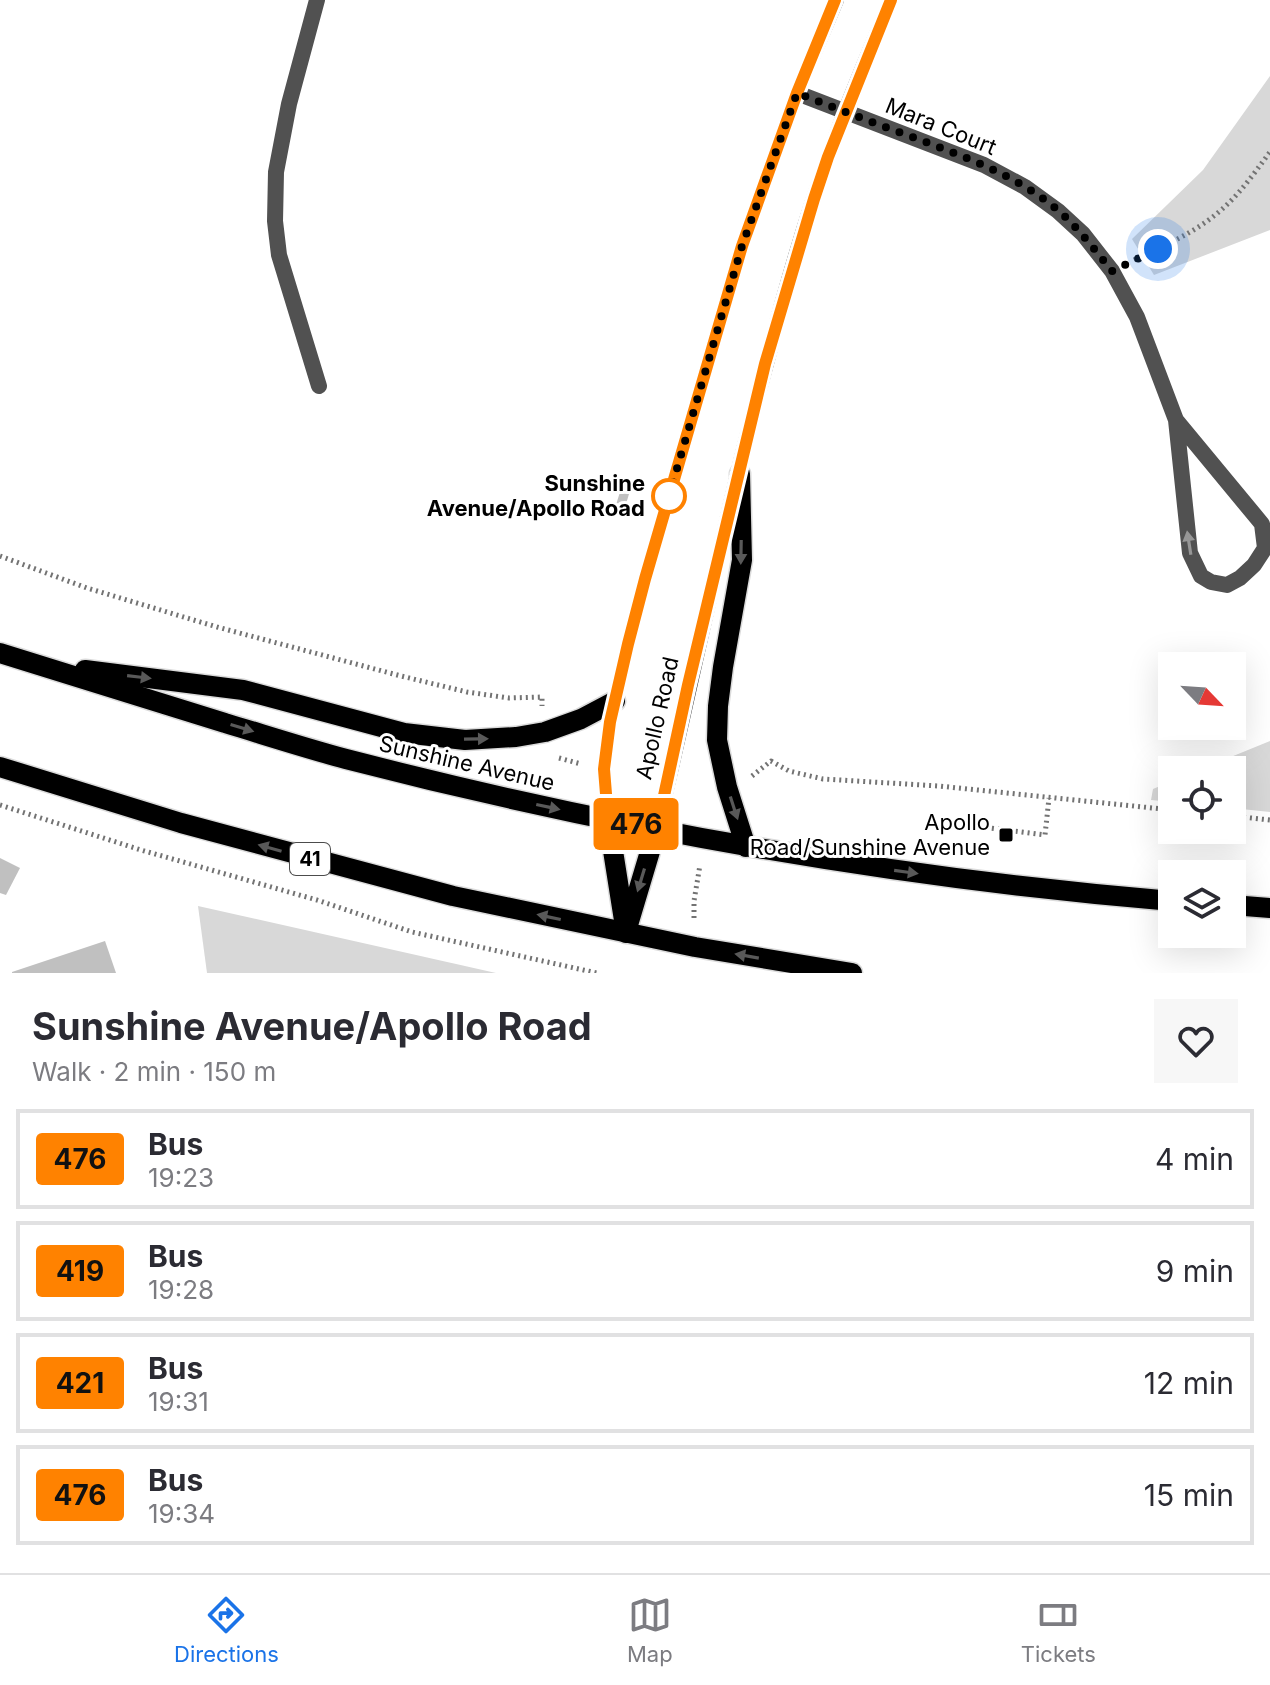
<!DOCTYPE html>
<html lang="en">
<head>
<meta charset="utf-8">
<style>
	body { margin:0; font-family:Inter,sans-serif; background:#f7f7f7; color:#2b2b33; height:100vh; display:flex; flex-direction:column; font-size:30px; white-space:nowrap }
	* { box-sizing:border-box; margin:0 }
	p { font-size:26px; color:#7c7c81 }
	.icon { flex:none; width:44px; height:44px; fill:none; stroke:currentColor; stroke-width:2; stroke-linecap:round; stroke-linejoin:round }
	.map { position:relative; height:973px; overflow:hidden }
	.drawer { display:flex; flex-direction:column; background:#fff; flex:1 }
	.drawer>* { flex:none }
	.badge { padding:0 16px; border-radius:6px; font-size:28px; line-height:52px }
	.needle { width:52px; rotate:115deg }
	.buttons { position:absolute; left:1158px; top:652px; display:grid; gap:16px }
	.buttons a { display:grid; place-items:center; width:88px; height:88px; border-radius:0px; background:#fff; box-shadow:0 8px 32px #0002; font-size:40px }
	.you { position:absolute; width:40px; height:40px; margin:-20px; border:6px solid #fff; border-radius:50%; background:#1a73e8; box-shadow:0 0 0 12px #1a73e833 }
	.map>.badge { position:absolute; translate:-50% -50%; box-shadow:0 0 0 4px #fff }
	.round { display:grid; place-items:center; flex:none; width:84px; height:84px; border-radius:0px; background:#f7f7f7 }
	.summary { display:flex; align-items:center; justify-content:space-between; height:136px; padding:0 32px }
	h1 { font-size:38px; font-weight:700; line-height:60px }
	ul { padding:0; list-style:none }
	li { display:flex; align-items:center; gap:24px; height:100px; margin:0 16px 12px; padding:0 16px; border:4px solid #e1e1e2; border-radius:0px }
	li div { flex:1 }
	li b { display:block; font-size:30px }
	li em { font-style:normal }
	li .badge { min-width:88px; font-weight:700; text-align:center }
	.menu { display:flex; justify-content:space-around; align-items:center; height:112px; border-top:2px solid #e1e1e2; background:#fff; font-size:22px; color:#7c7c81 }
	.menu a { display:grid; justify-items:center; gap:4px }
	.menu .current { color:#1a73e8 }
	.map>svg:first-child { display:block }
	.green { fill:#d8d8d8 }
	.building { fill:#c0c0c0 }
	.lines { fill:none; stroke-linecap:round; stroke-linejoin:round }
	.primary-casing { stroke:#dbdbdb; stroke-width:23 }
	.path { stroke:#737373; stroke-width:5; stroke-dasharray:2 4; stroke-linecap:butt }
	.street { stroke:#515151; stroke-width:16 }
	.secondary { stroke:#1e1e1e; stroke-width:16 }
	.primary { stroke:#000; stroke-width:20 }
	.oneway { fill:#979797 }
	.oneway2 { fill:#595959 }
	.line-casing { stroke:#fff; stroke-width:18 }
	.line { stroke:#ff8200; stroke-width:12 }
	.walk { stroke:#000; stroke-width:8; stroke-dasharray:0 14.4 }
	.stop-dot { fill:#fff; stroke:#ff8200; stroke-width:4 }
	.poi-dot { fill:#000; stroke:#fff; stroke-width:3 }
	.labels { text-anchor:middle; dominant-baseline:central; stroke-width:6; stroke-linejoin:round; paint-order:stroke }
	.shield { fill:#fff; stroke:#4c4c4c; stroke-width:2 }
	.shield-label { font-size:20px; font-weight:bold; fill:#000 }
	.street-label { font-size:22px; fill:#000; stroke:#fff }
	.stop-label { font-size:22px; font-weight:bold; fill:#000; stroke:#fff; text-anchor:end }
	.poi-label { font-size:22px; fill:#000; stroke:#fff; text-anchor:end }
</style>
</head>
<body>
<div class="map">
<svg width="1270" height="973" viewBox="0 0 1270 973">
	<rect width="100%" height="100%" fill="#fff"/>
	<g class="green">
		<polygon points="1270,76 1270,230 1154,275 1132,239 1203,170"/>
		<polygon points="1270,741 1270,812 1232,808 1232,770 1199,770"/>
		<polygon points="1172,781 1172,802 1151,800 1153,789"/>
		<polygon points="198,906 496,973 207,973"/>
	</g>
	<g class="building">
		<polygon points="620,492 629,494 623,514 614,511"/>
		<polygon points="0,858 20,868 6,895 0,893"/>
		<polygon points="105,941 116,973 12,973 12,972"/>
	</g>
	<g class="lines">
		<g class="primary-casing">
			<g id="primary">
				<polyline points="740,474 742,560 723,667 718,706 717,740 727,787 746,847"/>
				<path d="M0,653c75,24 150,47 225,70 40,12 80,25 121,36 271,70 547,119 826,142"/>
				<polyline points="85,670 243,690 404,733 465,740 516,737 545,732 581,719 615,701"/>
				<polyline points="0,767 181,823 453,896 695,947 852,973"/>
				<polyline points="608,819 626,933"/>
				<polyline points="1232,905 1270,908"/>
				<polyline points="628,925 657,828"/>
			</g>
		</g>
		<g class="path">
			<path d="M1134,260c31,-15 61,-27 87,-50 19,-16 34,-38 49,-58"/>
			<polyline points="0,556 87,588 217,627 401,676 467,692 509,698 542,697 542,706"/>
			<polyline points="559,758 581,764"/>
			<polyline points="752,776 771,761 789,771 823,779 939,786 1172,810"/>
			<polyline points="0,805 141,850 317,900 412,932 597,973"/>
			<polyline points="1232,816 1270,820"/>
			<polyline points="974,826 1045,835 1049,798"/>
			<polyline points="694,918 694,901 700,865"/>
		</g>
		<g class="street">
			<polyline points="317,0 289,104 276,172 275,221 279,255 319,386"/>
			<polyline points="797,93 984,165 1025,187 1058,211 1083,234 1112,271 1137,317 1176,420 1190,553 1201,576 1211,582 1227,585 1240,578 1254,565 1265,548 1262,524 1176,420"/>
		</g>
		<g class="secondary">
			<polyline points="608,819 604,769 610,722 628,644 645,579 742,246 797,93 836,0"/>
			<path d="M657,828c49,-210 91,-424 157,-630 22,-67 50,-132 77,-198"/>
		</g>
		<use href="#primary" class="primary"/>
	</g>
	<defs><path id="oneway-solid" d="M-6-.8H1V-3.2L6.5 0L1 3.2V.8H-6Z" transform="scale(2)"/></defs>
	<use class="oneway" href="#oneway-solid" transform="translate(1189 543) rotate(-99)"/>
	<g class="oneway2">
		<use href="#oneway-solid" transform="translate(741 552) rotate(91)"/>
		<use href="#oneway-solid" transform="translate(139 677) rotate(7)"/>
		<use href="#oneway-solid" transform="translate(242 728) rotate(17)"/>
		<use href="#oneway-solid" transform="translate(476 739) rotate(-1)"/>
		<use href="#oneway-solid" transform="translate(548 807) rotate(12)"/>
		<use href="#oneway-solid" transform="translate(734 808) rotate(72)"/>
		<use href="#oneway-solid" transform="translate(270 848) rotate(-164)"/>
		<use href="#oneway-solid" transform="translate(906 872) rotate(8)"/>
		<use href="#oneway-solid" transform="translate(641 880) rotate(107)"/>
		<use href="#oneway-solid" transform="translate(549 917) rotate(-168)"/>
		<use href="#oneway-solid" transform="translate(747 956) rotate(-170)"/>
	</g>
	<g class="lines">
		<g class="line-casing">
			<polyline id="line" points="835,0 797,93 742,246 645,579 628,644 610,722 604,769 608,819 657,828 688,685 765,364 814,199 828,157 891,0"/>
		</g>
		<use href="#line" class="line"/>
		<path class="walk" d="M669,496l73,-250 55,-153c40,16 80,31 121,46 49,19 100,37 141,72 20,18 36,39 53,60l46,-22"/>
	</g>
	<circle class="stop-dot" cx="669" cy="496" r="16"/>
	<rect class="poi-dot" x="998" y="827" width="16" height="16" rx="4"/>
	<g class="labels">
		<rect class="shield" x="290" y="843" width="40" height="32" rx="6"/>
		<g class="shield-label">
			<text x="310" y="859">41</text>
		</g>
		<g class="street-label">
			<text transform="translate(941 126) rotate(22)">Mara Court</text>
			<text transform="translate(657 718) rotate(-77)">Apollo Road</text>
			<text transform="translate(467 763) rotate(13)">Sunshine Avenue</text>
		</g>
		<g class="stop-label">
			<text x="645" y="483">Sunshine<tspan x="645" dy="25">Avenue/Apollo Road</tspan></text>
		</g>
		<g class="poi-label">
			<text x="990" y="822">Apollo<tspan x="990" dy="25">Road/Sunshine Avenue</tspan></text>
		</g>
	</g>
</svg>
<div class="buttons">
<a><svg class="needle" viewBox="-14 -14 28 28"><path d="M0-13l5 13h-10z" fill="#e53935"/><path d="M0 13l5-13h-10z" fill="#7c7c81"/></svg></a>
<a><svg class="icon" aria-label="locate" viewBox="0 0 24 24"><circle cx="12" cy="12" r="6"/><path d="M12 2v4M12 18v4M2 12h4M18 12h4"/></svg></a>
<a><svg class="icon" aria-label="layers" viewBox="0 0 24 24"><path d="M12 4l9 5-9 5-9-5zM3 14l9 5 9-5"/></svg></a>
</div>
<div class="you" style="left:1158px;top:249px"></div>
<b class="badge" style="left:636px;top:824px;background:#ff8200;color:#111">476</b>
</div>
<section class="drawer">
<div class="summary"><div><h1>Sunshine Avenue/Apollo Road</h1><p>Walk · 2 min · 150 m</p></div><a class="round"><svg class="icon" aria-label="heart" viewBox="0 0 24 24"><path d="M12 20l-8-8c-3-5 5-10 8-4 3-6 11-1 8 4z"/></svg></a></div>
<ul>
<li><span class="badge" style="background:#ff8200;color:#111">476</span><div><b>Bus</b><p>19:23</p></div><em>4 min</em></li>
<li><span class="badge" style="background:#ff8200;color:#111">419</span><div><b>Bus</b><p>19:28</p></div><em>9 min</em></li>
<li><span class="badge" style="background:#ff8200;color:#111">421</span><div><b>Bus</b><p>19:31</p></div><em>12 min</em></li>
<li><span class="badge" style="background:#ff8200;color:#111">476</span><div><b>Bus</b><p>19:34</p></div><em>15 min</em></li>
</ul>
</section>
<nav class="menu">
<a class="current"><svg class="icon" aria-label="directions" viewBox="0 0 24 24"><path d="M12 3l9 9-9 9-9-9zM9 14v-3h6M13 9l2 2-2 2"/></svg>Directions</a>
<a><svg class="icon" aria-label="map" viewBox="0 0 24 24"><path d="M3 6l6-2 6 2 6-2v14l-6 2-6-2-6 2zM9 4v14M15 6v14"/></svg>Map</a>
<a><svg class="icon" aria-label="tickets" viewBox="0 0 24 24"><path d="M3 7h18v10H3zM15 7v10"/></svg>Tickets</a>
</nav>
</body>
</html>
